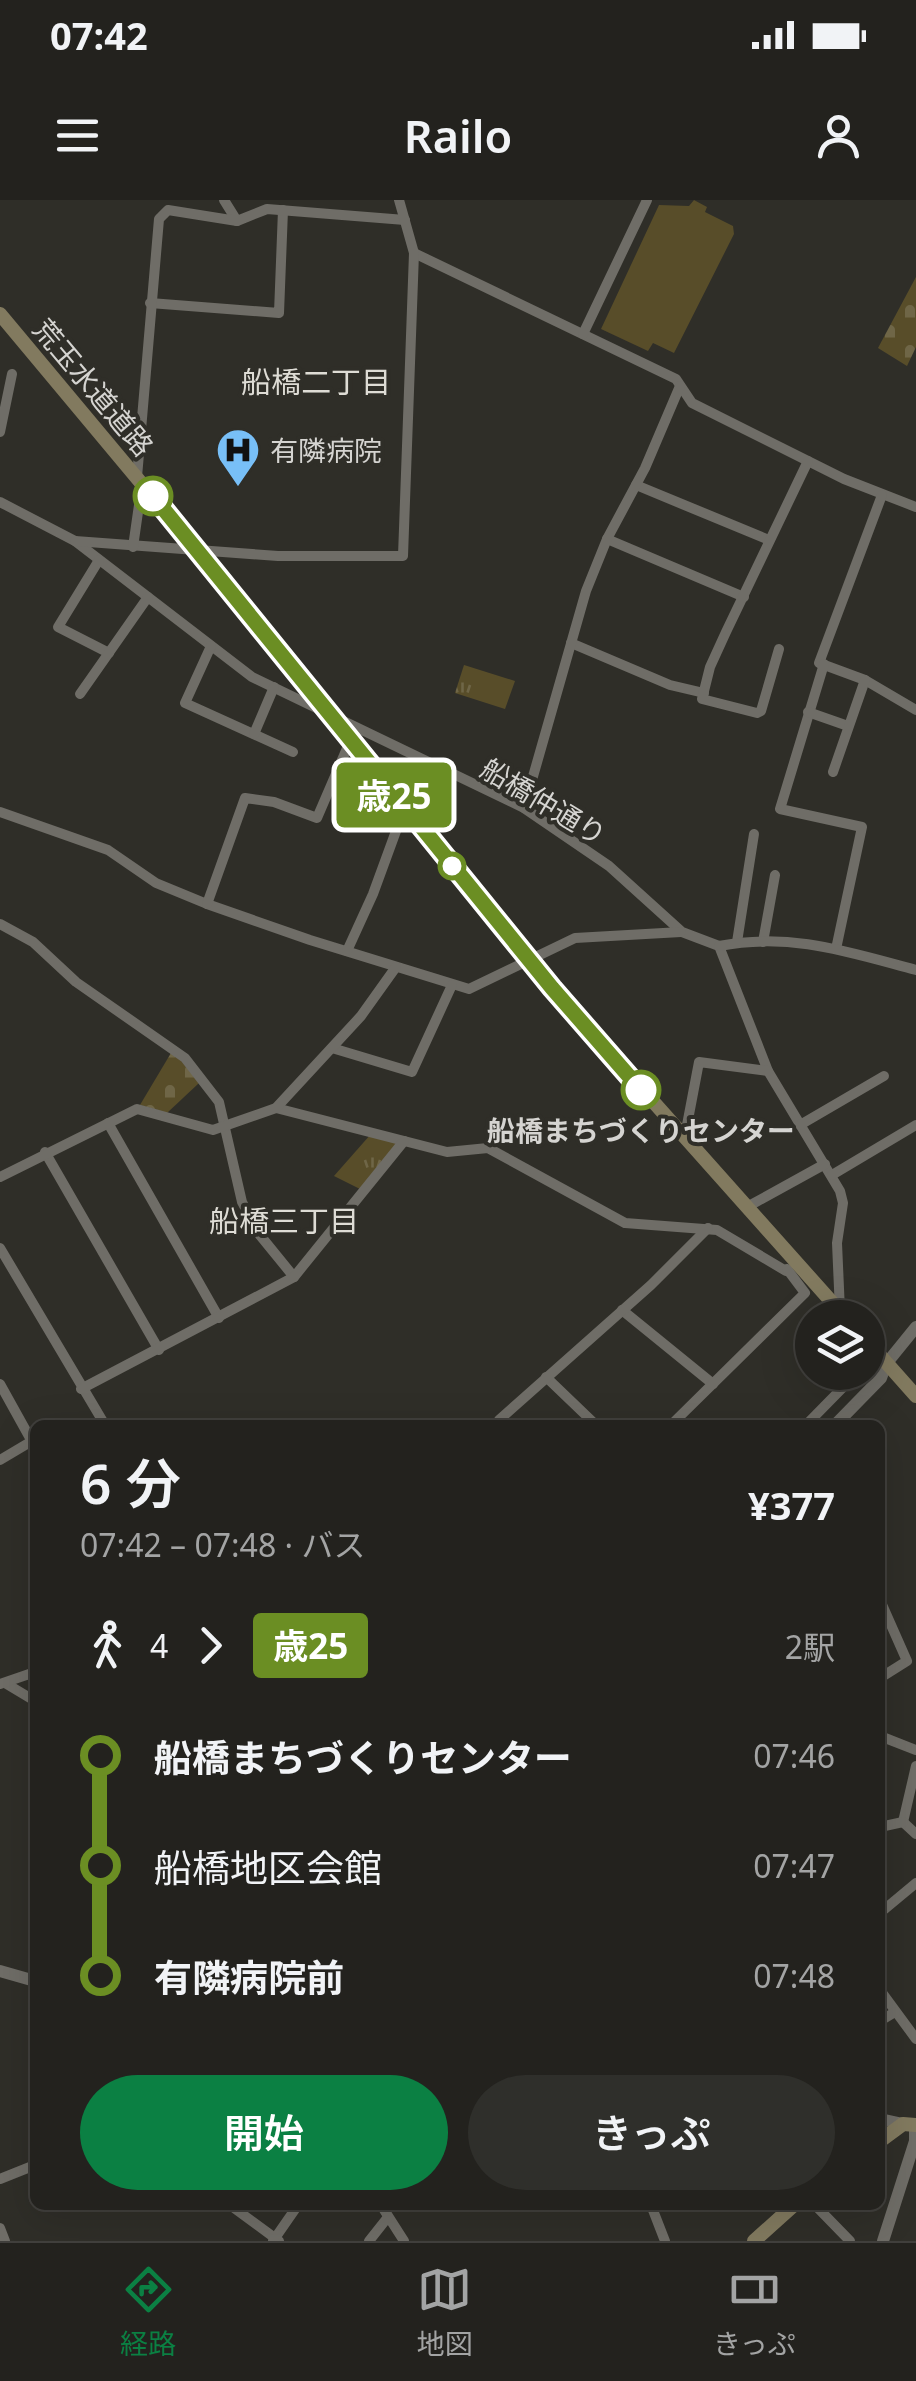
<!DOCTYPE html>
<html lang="ja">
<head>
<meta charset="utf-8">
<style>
	body { margin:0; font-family:"Noto Sans","Noto Sans JP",sans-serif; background:#2f2f2b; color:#f1f3f6; height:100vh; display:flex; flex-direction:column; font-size:38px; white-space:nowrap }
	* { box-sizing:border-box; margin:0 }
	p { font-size:32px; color:#a3a4a4 }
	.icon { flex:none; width:55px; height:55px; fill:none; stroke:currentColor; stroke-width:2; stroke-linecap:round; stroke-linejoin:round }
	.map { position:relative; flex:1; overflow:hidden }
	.side { position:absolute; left:30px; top:1220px; width:855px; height:790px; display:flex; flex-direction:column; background:#23221e; border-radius:15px; box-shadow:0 10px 40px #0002,0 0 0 2px #403f3c }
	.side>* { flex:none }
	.badge { padding:0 20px; border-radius:8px; font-size:35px; line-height:65px }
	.tools { position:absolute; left:795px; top:1100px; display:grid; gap:20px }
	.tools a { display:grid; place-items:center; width:90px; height:90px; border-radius:50%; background:#23221e; box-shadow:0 10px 40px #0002,0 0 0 2px #403f3c; font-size:50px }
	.map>.badge { position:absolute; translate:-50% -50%; box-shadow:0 0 0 5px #fff }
	.legs { display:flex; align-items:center; gap:15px; height:110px; padding:0 50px; font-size:32px }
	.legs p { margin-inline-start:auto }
	.head { display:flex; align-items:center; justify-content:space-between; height:170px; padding:0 50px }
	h1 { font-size:55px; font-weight:600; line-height:75px }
	.action { display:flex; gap:20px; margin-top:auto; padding:20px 50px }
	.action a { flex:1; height:115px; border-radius:60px; background:#0b8043; color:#fff; font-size:40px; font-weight:600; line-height:115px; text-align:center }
	.action a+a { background:#2f2f2b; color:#f1f3f6 }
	ul { padding:0 50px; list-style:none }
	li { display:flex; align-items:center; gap:35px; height:110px; font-size:38px }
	li i { display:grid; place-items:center; width:15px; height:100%; margin:0 12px; background:currentColor }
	li i::after { content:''; width:25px; height:25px; margin:-12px; border:8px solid; border-radius:50%; background:#23221e }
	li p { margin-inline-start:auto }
	li:first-child i { background:linear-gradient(#0000 50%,currentColor 0) }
	li:last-child i { background:linear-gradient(currentColor 50%,#0000 0) }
	.status { display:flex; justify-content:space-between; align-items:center; height:70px; padding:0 50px; background:#23221e; direction:ltr }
	.status svg { height:28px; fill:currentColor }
	header { display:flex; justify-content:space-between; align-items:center; height:130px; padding:0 50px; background:#23221e; font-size:45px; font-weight:600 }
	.dock { display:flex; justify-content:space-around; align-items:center; height:140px; border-top:2px solid #403f3c; background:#23221e; font-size:28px; color:#a3a4a4 }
	.dock a { display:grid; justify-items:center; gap:5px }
	.dock .on { color:#0b8043 }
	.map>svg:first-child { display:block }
	.grass { fill:url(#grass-tufts) }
	.cemetery { fill:url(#cemetery-stones) }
	.garden { fill:#584d29 }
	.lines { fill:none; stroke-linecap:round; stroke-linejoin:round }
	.minor { stroke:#6f6d67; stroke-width:10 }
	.tertiary { stroke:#6f6d67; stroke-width:12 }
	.secondary { stroke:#827a5f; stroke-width:14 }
	.line-1-casing { stroke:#fff; stroke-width:22 }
	.line-1 { stroke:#6b8e23; stroke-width:15 }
	.stop-1-dot { fill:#fff; stroke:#6b8e23; stroke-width:5 }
	.labels { text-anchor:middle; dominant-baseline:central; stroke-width:8; stroke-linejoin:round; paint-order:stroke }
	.street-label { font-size:28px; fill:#d5d4d1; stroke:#2f2e28 }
	.poi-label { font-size:28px; fill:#d5d4d1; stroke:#2f2e28; text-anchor:start }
	.stop-label { font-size:28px; font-weight:bold; fill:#d5d4d1; stroke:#2f2e28 }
	.neighbourhood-label { font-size:30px; fill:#dedcd5; stroke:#2f2e28 }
</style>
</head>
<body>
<div class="status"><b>07:42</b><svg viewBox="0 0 49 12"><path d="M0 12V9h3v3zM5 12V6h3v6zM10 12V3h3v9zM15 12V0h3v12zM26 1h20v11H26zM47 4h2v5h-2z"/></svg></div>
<header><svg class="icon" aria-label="menu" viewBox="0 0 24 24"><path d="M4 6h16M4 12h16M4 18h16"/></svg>Railo<svg class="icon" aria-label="person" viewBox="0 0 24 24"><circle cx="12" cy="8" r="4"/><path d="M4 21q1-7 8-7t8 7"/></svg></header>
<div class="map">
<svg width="916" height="2041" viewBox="0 0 916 2041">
	<defs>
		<pattern id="grass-tufts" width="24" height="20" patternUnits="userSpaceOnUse" patternTransform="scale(2.5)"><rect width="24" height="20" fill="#584d29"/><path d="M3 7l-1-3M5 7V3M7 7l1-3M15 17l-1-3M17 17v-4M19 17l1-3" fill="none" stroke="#6f6647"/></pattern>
		<pattern id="cemetery-stones" width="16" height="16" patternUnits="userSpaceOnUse" patternTransform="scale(2.5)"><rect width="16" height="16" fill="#584d29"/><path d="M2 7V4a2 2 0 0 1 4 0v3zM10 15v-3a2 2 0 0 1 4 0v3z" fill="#6f6647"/></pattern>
	</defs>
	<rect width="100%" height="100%" fill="#2f2e28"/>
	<g class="grass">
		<polygon points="464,465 515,481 505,509 455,493"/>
		<polygon points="371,934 402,942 364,991 334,976"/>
	</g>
	<g class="cemetery">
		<polygon points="916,77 916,147 907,166 878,148"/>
		<polygon points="171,853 180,859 199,883 167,913 140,905"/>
	</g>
	<polygon class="garden" points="694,0 707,7 705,12 733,26 734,34 674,153 653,143 648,151 601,129 659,5 689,6"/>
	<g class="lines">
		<g class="minor">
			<polyline points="224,0 237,21"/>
			<polyline points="414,53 676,179 692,203 844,279 916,307"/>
			<polyline points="150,103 279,113 283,10"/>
			<polyline points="583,134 647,0"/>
			<polyline points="0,232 12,174"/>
			<polyline points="137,277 159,19 168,10 237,21 267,9 405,20"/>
			<polyline points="636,285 769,340"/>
			<polyline points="882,295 819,463 865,480 916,510"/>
			<polyline points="0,302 75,341 252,477 524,608 609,666 682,732 719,746 768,871 840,991 843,1003 837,1043 840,1111"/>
			<polyline points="607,339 744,397"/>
			<polyline points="75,341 278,356 403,356 414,53 399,0"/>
			<polyline points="133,347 142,284"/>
			<polyline points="99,360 58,427 109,453"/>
			<polyline points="571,443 670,485 704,493"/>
			<polyline points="211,446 185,503 293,552"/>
			<polyline points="779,449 761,511 757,513 702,499 710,467 726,432 808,261"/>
			<polyline points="824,464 780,609 862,627 836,749"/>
			<polyline points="80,494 148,397"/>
			<polyline points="808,512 848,526"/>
			<polyline points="254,534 274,487"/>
			<polyline points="833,572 865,480"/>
			<polyline points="524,608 586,391 607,339 645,268 680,186"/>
			<polyline points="0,612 108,650 156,683 207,704 310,740 469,789 575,738 681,732"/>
			<polyline points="207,704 245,598 274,602 317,618 351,539"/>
			<polyline points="0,724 33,742 76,782 185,858 219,902 242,1002 259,1034 294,1077"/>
			<polyline points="737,742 754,634"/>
			<polyline points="763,742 775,675"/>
			<path d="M719,746c71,-14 129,6 197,24"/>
			<polyline points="347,751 373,694 422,560"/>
			<polyline points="332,848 412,872 452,785"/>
			<polyline points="276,908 447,952 488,948 625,1023 717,1030 786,1071"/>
			<polyline points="108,923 219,1118"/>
			<polyline points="800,925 884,876"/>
			<polyline points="679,933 687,925 699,862 768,871"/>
			<polyline points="45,952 159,1150"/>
			<polyline points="832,975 916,925"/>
			<polyline points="0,977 137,909 213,930 276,908 361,816 396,767"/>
			<polyline points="747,1007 825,964"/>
			<polyline points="0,1048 105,1225"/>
			<polyline points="622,1110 713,1184"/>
			<polyline points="868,1163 871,1160 885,1163"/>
			<polyline points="546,1177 596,1225"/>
			<polyline points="0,1184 35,1247"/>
			<polyline points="81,1189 294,1077 404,941"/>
			<polyline points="498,1225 499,1220 651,1085 708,1028"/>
			<polyline points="671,1225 805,1093 787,1069"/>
			<polyline points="806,1225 858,1172"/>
			<polyline points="0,1260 32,1241"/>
			<polyline points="880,1400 907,1461 880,1478"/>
			<polyline points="5,1483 35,1501"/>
			<polyline points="0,1484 35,1472"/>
			<polyline points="880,1536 916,1550"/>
			<polyline points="903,1622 916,1566"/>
			<polyline points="903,1622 916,1634"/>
			<polyline points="880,1627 903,1622"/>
			<polyline points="880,1713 916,1683"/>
			<polyline points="880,1790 916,1839"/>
			<polyline points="880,1821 895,1812"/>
			<polyline points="0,1979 35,1965"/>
			<polyline points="230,2005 279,2041"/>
			<polyline points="381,2005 404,2041"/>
			<polyline points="651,2005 665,2041"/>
			<polyline points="815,2005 850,2041"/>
			<polyline points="0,2028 5,2041"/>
			<polyline points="273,2041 298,2005"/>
			<polyline points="369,2041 388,2017"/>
		</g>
		<g class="tertiary">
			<polyline points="835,1225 881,1178 886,1164 916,1127"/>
			<polyline points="0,1771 35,1781"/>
			<polyline points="880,1919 903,1924"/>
			<polyline points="883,2041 915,1941 915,1926"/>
		</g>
		<g class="secondary">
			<polyline points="0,114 263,429 552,788 846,1118"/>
			<polyline points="868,1142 916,1196"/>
			<polyline points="880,1941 903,1924 916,1925"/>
			<polyline points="754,2041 794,2005"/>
		</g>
	</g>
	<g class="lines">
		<g class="line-1-casing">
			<polyline id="line-1" points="153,296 552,788 641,890"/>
		</g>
		<use href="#line-1" class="line-1"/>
	</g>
	<defs>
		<g id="hospital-pin" transform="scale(2.25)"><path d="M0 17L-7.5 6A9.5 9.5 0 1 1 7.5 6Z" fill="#78bff7" stroke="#2f2e28"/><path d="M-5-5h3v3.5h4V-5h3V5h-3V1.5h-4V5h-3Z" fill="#111"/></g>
	</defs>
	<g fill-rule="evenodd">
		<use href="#hospital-pin" x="238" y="250"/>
	</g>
	<g class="stop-1-dot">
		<circle cx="153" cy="296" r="18"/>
		<circle cx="452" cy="666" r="12"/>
		<circle cx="641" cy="890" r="18"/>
	</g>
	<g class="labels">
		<g class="street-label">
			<text transform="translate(94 187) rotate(50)">荒玉水道道路</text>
			<text transform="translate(544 601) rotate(31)">船橋仲通り</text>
		</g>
		<g class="poi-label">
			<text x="270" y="250">有隣病院</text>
		</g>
		<g class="stop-label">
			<text x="641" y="930">船橋まちづくりセンター</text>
		</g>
		<g class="neighbourhood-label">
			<text x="316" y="181">船橋二丁目</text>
			<text x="284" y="1020">船橋三丁目</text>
		</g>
	</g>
</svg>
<div class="tools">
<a><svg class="icon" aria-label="layers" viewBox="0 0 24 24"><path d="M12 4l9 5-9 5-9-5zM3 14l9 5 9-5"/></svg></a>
</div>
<b class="badge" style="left:394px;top:595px;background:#6b8e23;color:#fff">歳25</b>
<section class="side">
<div class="head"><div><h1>6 分</h1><p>07:42 – 07:48 · バス</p></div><b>¥377</b></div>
<div class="legs"><svg class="icon" aria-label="walk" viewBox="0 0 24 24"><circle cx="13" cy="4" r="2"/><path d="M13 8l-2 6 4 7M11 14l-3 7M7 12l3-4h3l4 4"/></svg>4<svg class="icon" aria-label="forward" viewBox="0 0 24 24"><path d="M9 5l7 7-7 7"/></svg><b class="badge" style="background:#6b8e23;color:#fff">歳25</b><p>2駅</p></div>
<ul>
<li><i style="color:#6b8e23"></i><b>船橋まちづくりセンター</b><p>07:46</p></li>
<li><i style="color:#6b8e23"></i><span>船橋地区会館</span><p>07:47</p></li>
<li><i style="color:#6b8e23"></i><b>有隣病院前</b><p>07:48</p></li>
</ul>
<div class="action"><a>開始</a><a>きっぷ</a></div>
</section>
</div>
<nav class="dock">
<a class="on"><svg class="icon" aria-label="directions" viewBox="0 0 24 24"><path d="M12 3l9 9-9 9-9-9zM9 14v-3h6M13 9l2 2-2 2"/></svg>経路</a>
<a><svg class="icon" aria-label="map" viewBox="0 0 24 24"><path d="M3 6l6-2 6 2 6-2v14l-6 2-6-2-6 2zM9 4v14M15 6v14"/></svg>地図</a>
<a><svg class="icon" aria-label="tickets" viewBox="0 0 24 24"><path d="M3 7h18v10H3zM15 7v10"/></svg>きっぷ</a>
</nav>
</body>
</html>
